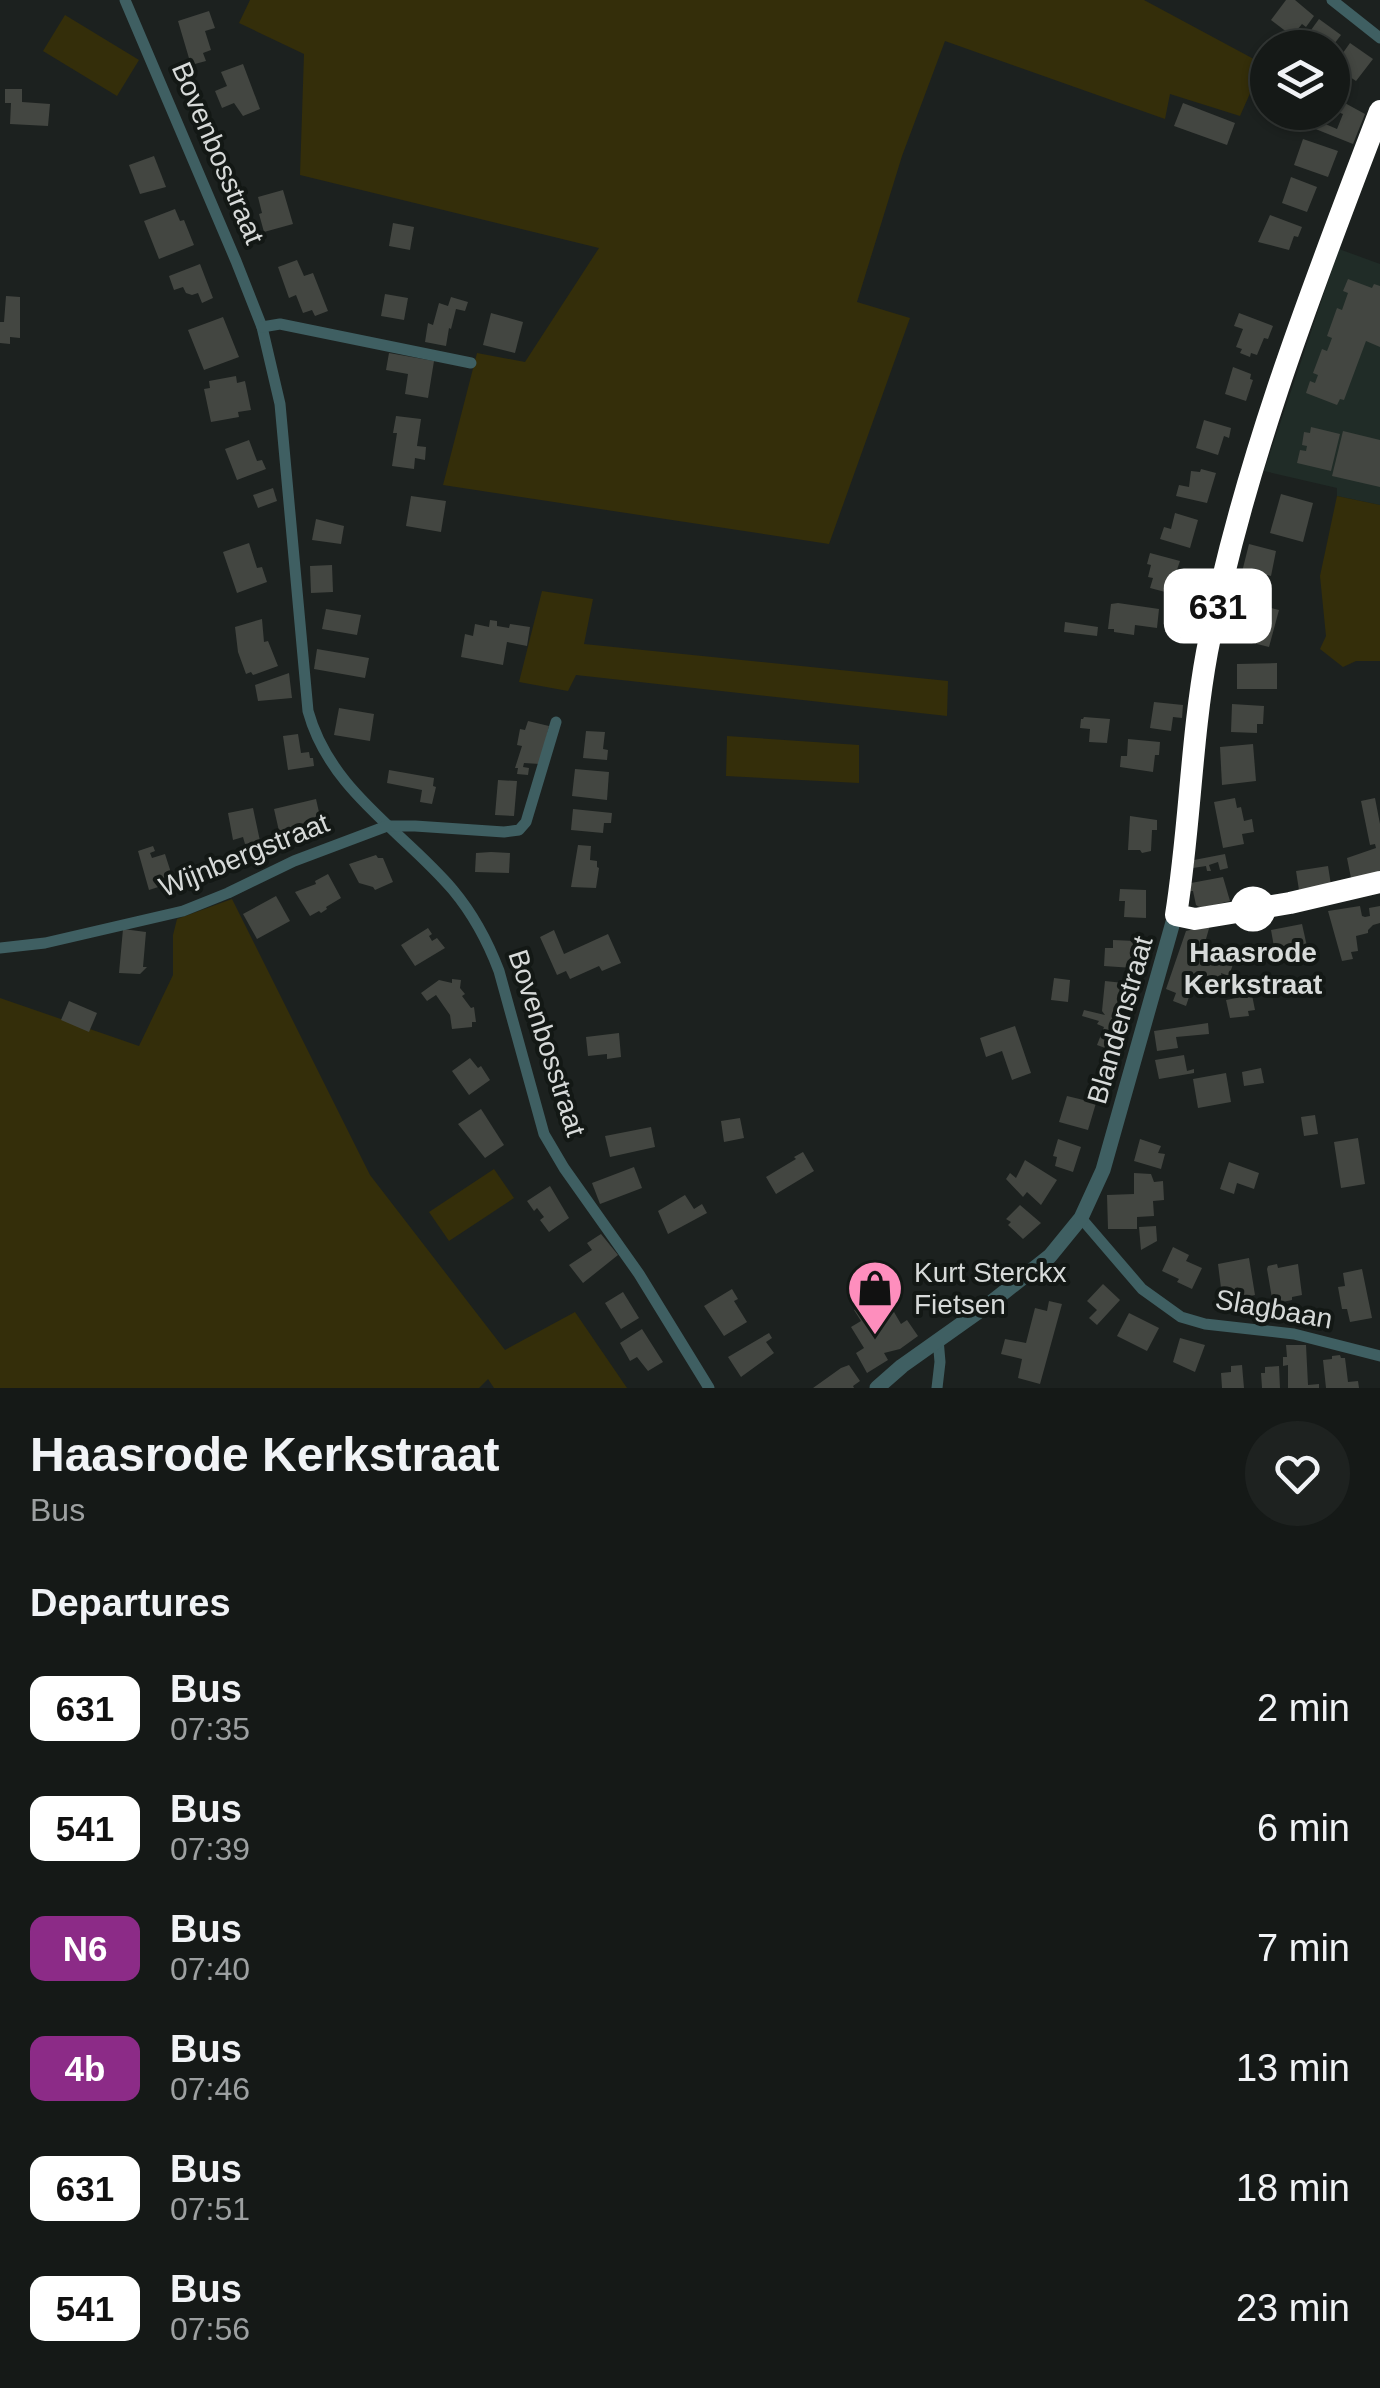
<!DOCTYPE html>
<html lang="en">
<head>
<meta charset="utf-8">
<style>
	body { margin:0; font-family:Helvetica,sans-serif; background:#1e2220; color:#f1f3f6; height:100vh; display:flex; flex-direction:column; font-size:38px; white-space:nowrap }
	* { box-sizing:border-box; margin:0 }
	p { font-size:32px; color:#9da0a1 }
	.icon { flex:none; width:55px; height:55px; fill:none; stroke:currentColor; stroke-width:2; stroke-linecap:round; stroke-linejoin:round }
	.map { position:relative; height:1388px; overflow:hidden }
	.panel { display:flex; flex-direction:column; background:#151917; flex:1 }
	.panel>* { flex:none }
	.badge { padding:0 20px; border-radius:15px; font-size:35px; line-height:65px }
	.tools { position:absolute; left:1250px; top:30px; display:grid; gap:20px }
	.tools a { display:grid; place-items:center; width:100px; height:100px; border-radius:50%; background:#151917; box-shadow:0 2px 8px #0004,0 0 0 2px #343836; font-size:50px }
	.map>.badge { position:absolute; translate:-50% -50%; box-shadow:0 0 0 5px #fff }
	h2 { padding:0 30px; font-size:38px; line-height:90px }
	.round { display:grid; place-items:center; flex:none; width:105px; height:105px; border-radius:52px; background:#1e2220 }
	.head { display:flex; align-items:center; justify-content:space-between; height:170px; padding:0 30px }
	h1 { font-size:48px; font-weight:700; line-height:75px }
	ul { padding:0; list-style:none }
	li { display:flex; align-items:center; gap:30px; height:120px; padding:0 30px }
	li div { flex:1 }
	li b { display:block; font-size:38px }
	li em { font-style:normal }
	li .badge { min-width:110px; font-weight:700; text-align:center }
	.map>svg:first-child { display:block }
	.built { fill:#202c27 }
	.green { fill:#342e0a }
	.building { fill:#434641 }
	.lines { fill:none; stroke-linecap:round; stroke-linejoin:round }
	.minor { stroke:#3f5f62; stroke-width:11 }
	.tertiary { stroke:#3f5f62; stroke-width:15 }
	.line-casing { stroke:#fff; stroke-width:22 }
	.line { stroke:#fff; stroke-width:15 }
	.stop-dot { fill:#fff; stroke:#fff; stroke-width:5 }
	.labels { text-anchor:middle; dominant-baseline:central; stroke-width:8; stroke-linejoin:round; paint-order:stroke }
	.street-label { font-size:28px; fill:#d7dad9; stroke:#131815 }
	.stop-label { font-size:28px; font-weight:bold; fill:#d7dad9; stroke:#131815 }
	.poi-label { font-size:28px; fill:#d7dad9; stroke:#131815; text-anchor:start }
</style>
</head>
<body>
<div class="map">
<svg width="1380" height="1388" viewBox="0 0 1380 1388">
	<rect width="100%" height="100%" fill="#1c211f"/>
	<polygon class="built" points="1339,249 1380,264 1380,505 1337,496 1337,488 1264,471"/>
	<g class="green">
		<polygon points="250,0 1144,0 1263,64 1240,116 1170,94 1165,119 945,41 902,156 857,302 910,318 829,544 443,485 477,353 525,362 599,248 300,175 304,54 239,23"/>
		<polygon points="65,15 139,60 117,96 43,51"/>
		<polygon points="1337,496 1380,505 1380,661 1356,661 1343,667 1320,649 1326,636 1320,576"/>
		<polygon points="542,591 593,599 584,644 948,681 947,716 576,675 568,691 519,682"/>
		<polygon points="727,736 859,745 859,783 726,776"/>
		<polygon points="232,899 370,1175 505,1350 575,1312 627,1388 494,1388 488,1379 479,1388 0,1388 0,998 139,1046 173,975 173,935 177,919"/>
		<polygon points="494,1169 514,1198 449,1241 429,1212"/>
	</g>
	<g class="building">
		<polygon points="1286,0 1295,0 1314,16 1306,27 1302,24 1292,36 1271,20"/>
		<polygon points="209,11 215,28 205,31 211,50 203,53 206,61 191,65 178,21"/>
		<polygon points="1319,19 1341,35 1331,48 1298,48"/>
		<polygon points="1350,43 1373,59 1356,81 1350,77 1347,80 1340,74 1344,70 1335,64"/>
		<polygon points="243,64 260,109 243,116 234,103 222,108 215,91 227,86 221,72"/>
		<polygon points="5,89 22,89 22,102 50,104 48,126 10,124 11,103 5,103"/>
		<polygon points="1332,96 1365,114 1353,144 1308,126 1312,116 1317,118 1316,120 1337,129 1343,114 1332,110"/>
		<polygon points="1183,103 1235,123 1227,145 1174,126"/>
		<polygon points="1303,139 1338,151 1328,177 1294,165"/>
		<polygon points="154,156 166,187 140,194 129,165"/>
		<polygon points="1291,177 1317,187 1307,212 1282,203"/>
		<polygon points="283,190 293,224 264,232 259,214 262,213 258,197"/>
		<polygon points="175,209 180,221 184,220 194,245 159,259 144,221"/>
		<polygon points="1270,215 1302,227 1298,237 1294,236 1289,250 1258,242"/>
		<polygon points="393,223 414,227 410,250 389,246"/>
		<polygon points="297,260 304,276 313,273 328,311 315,316 312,310 303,313 296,295 289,298 278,267"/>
		<polygon points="200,264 213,298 202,303 198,293 192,295 186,293 183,287 174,290 169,276"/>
		<polygon points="1348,279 1372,288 1374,284 1380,286 1380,347 1366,341 1344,400 1340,399 1337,405 1306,393 1310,381 1315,383 1318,375 1313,373 1322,349 1327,351 1329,346 1332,338 1327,336 1337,308 1342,310 1348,293 1343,291"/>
		<polygon points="385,294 408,298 404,320 381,316"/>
		<polygon points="6,296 20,297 20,338 10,337 10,344 0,343 0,322 4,322"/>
		<polygon points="451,297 468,302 465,311 456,309 451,329 449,328 446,346 425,342 428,323 433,325 439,303 448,306"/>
		<polygon points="491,313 523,322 515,353 483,345"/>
		<polygon points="1239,313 1273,326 1268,339 1264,338 1257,355 1251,353 1250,357 1240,353 1242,349 1236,347 1243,329 1234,326"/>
		<polygon points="223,317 239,357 204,370 188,330"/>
		<polygon points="389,353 434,361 428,398 405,394 408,374 386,370"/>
		<polygon points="1233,367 1251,374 1250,379 1253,380 1246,401 1225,394"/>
		<polygon points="236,376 237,383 245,381 251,410 238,412 239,417 211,422 204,389 210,388 209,381"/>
		<polygon points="396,416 421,419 417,446 426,447 425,460 415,458 414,469 392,466 397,433 393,433"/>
		<polygon points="1204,420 1231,428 1229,438 1224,436 1218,455 1196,448"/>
		<polygon points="1311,427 1340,434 1331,471 1297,463 1300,450 1306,451 1307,446 1302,445 1304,432 1310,433"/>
		<polygon points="1343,431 1380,440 1380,487 1332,476"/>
		<polygon points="249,440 257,461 262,460 266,469 237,480 225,449"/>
		<polygon points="1201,469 1216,473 1207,503 1176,496 1179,485 1189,487 1191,471 1200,472"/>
		<polygon points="273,488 277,501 258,508 253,495"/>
		<polygon points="1281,494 1313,503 1303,542 1270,533"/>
		<polygon points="411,496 446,501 441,532 406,526"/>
		<polygon points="1175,513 1198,520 1190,548 1160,539 1164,527 1171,529"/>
		<polygon points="316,519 344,526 341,544 312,540"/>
		<polygon points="249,543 257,568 262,567 267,582 237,593 223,552"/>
		<polygon points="1249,544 1276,551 1271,576 1263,574 1261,578 1241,576"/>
		<polygon points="1150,553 1180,561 1169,593 1150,588 1153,578 1148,577 1151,565 1147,564"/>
		<polygon points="332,565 333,592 311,593 310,566"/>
		<polygon points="1118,603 1159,609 1157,628 1135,625 1134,635 1114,632 1114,629 1108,629 1111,604"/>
		<polygon points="1255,604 1279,610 1269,647 1245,641"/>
		<polygon points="326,609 361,615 357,635 322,629"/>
		<polygon points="262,619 264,642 268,641 278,666 253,675 251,672 246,674 238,652 235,627"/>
		<polygon points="490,620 497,621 497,626 509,628 510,624 530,627 527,646 507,642 503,665 461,657 465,634 473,636 475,624 489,627"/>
		<polygon points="1065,622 1098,627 1097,636 1064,632"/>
		<polygon points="317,649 369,658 365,678 314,669"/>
		<polygon points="1277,663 1277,689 1237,689 1237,664"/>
		<polygon points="289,673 292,698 258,701 255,685"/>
		<polygon points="1154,702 1183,705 1182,718 1173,717 1171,731 1150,728"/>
		<polygon points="1232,704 1264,706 1263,724 1257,724 1257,733 1231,732"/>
		<polygon points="339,708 374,714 370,741 334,735"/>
		<polygon points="1084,717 1110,719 1107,743 1089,742 1090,729 1080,728 1081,719 1083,719"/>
		<polygon points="528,721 549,726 540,764 524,763 523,767 529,768 528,775 517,774 518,768 515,768 522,746 517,745 520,729 525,730"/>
		<polygon points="586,731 605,732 603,749 608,750 607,760 583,758"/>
		<polygon points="298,734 301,753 309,752 310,758 313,758 314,766 288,770 283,736"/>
		<polygon points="1128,739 1160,742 1159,755 1155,755 1153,772 1120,767 1121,756 1127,756"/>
		<polygon points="1253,744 1256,781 1222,785 1220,747"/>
		<polygon points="575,769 609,772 607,800 572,796"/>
		<polygon points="389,770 434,778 433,786 436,787 432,804 420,802 422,790 387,783"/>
		<polygon points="498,780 517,781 514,816 495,815"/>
		<polygon points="1235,798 1237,808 1241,807 1244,821 1252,819 1254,832 1242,834 1244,844 1223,848 1214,802"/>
		<polygon points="1375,798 1380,824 1380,872 1351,878 1347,858 1376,848 1375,844 1370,845 1361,801"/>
		<polygon points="316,799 321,821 279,831 274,809"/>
		<polygon points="253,808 260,841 245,844 243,837 233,840 228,813"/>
		<polygon points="573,809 612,813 611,823 604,823 603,833 571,830"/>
		<polygon points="1130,816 1157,820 1157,830 1152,830 1151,851 1142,853 1140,850 1128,850"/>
		<polygon points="578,845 591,846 590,860 597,861 597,867 599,868 596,888 571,887"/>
		<polygon points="153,846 155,851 150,853 152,858 165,854 174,882 149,890 138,851"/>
		<polygon points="491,852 510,853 509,873 475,872 476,853"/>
		<polygon points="1225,854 1228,868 1220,870 1218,862 1209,865 1211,871 1207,871 1206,866 1193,868 1194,860"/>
		<polygon points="376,855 378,858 383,858 393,882 375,890 373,887 359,883 349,864"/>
		<polygon points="1328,866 1331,885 1299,890 1296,871"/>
		<polygon points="328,874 341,898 326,907 327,909 321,913 319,911 310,916 295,892 316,884 315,881"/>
		<polygon points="1223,877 1230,901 1201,908 1196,905 1193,891 1190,891 1191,883"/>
		<polygon points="1120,889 1146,890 1146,918 1124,917 1125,901 1119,901"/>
		<polygon points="276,896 290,921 257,939 243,914"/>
		<polygon points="1360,906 1362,916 1365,917 1370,916 1369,908 1380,906 1380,923 1373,925 1368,930 1368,933 1356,936 1358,951 1351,952 1353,959 1342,961 1328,911"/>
		<polygon points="1302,924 1308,951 1276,958 1271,930"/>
		<polygon points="1210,925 1202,953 1233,964 1229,976 1221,973 1225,992 1192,979 1186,996 1189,997 1186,1006 1173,1001 1176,993 1166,989 1186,931"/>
		<polygon points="428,928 432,934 429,936 432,941 437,938 445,948 415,966 401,945"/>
		<polygon points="123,929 146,932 143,967 147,967 140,974 119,973"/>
		<polygon points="554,930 564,954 608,934 621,963 602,971 599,966 570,979 566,971 557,975 540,937"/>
		<polygon points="1113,940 1135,941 1133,968 1104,966 1105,948 1113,948"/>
		<polygon points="1054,978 1070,980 1068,1002 1051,1000"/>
		<polygon points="452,979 461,980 460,988 465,994 462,996 471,1008 474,1007 476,1022 472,1022 472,1027 452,1029 450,1015 436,995 427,1001 421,993 439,980 452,983"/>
		<polygon points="1105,981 1133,984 1128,1022 1116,1052 1097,1045 1104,1027 1097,1024 1099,1021 1082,1016 1084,1010 1105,1015 1102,1011"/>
		<polygon points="1252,995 1255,1010 1248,1011 1249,1016 1230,1018 1226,1000"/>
		<polygon points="69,1001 97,1013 89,1032 61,1020"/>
		<polygon points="1208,1023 1209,1034 1176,1037 1178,1048 1157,1051 1154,1031"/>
		<polygon points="1015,1026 1031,1073 1012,1080 1002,1051 986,1057 980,1038"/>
		<polygon points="619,1033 621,1057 607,1059 607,1054 588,1056 586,1037"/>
		<polygon points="1184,1055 1187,1071 1194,1069 1194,1073 1159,1079 1155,1060"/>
		<polygon points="470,1058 478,1068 481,1066 490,1080 469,1095 452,1071"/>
		<polygon points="1261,1068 1264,1083 1244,1086 1242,1072"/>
		<polygon points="1226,1073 1231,1102 1198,1108 1193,1079"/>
		<polygon points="1067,1096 1096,1103 1088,1130 1059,1122"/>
		<polygon points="481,1109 504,1145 485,1158 458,1124"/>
		<polygon points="1315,1115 1318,1134 1304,1136 1301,1117"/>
		<polygon points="740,1118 744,1138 724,1142 721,1121"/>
		<polygon points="651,1127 655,1147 610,1157 605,1136"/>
		<polygon points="1358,1138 1365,1184 1341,1188 1334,1142"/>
		<polygon points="1058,1139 1081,1147 1073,1172 1055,1166 1057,1157 1053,1156"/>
		<polygon points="1140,1139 1161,1146 1158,1153 1165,1154 1161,1169 1134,1161"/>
		<polygon points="803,1152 814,1171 776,1194 766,1177 796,1159 794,1157"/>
		<polygon points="1025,1160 1057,1180 1041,1205 1027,1192 1023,1197 1006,1179 1010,1173 1016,1178"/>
		<polygon points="1229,1162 1259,1173 1254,1189 1237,1183 1234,1194 1220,1189"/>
		<polygon points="634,1167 642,1188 600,1204 592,1183"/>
		<polygon points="1134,1173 1151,1174 1154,1182 1163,1181 1164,1200 1153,1201 1154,1216 1137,1217 1137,1229 1108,1229 1107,1195 1134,1194"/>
		<polygon points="550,1186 569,1218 549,1232 540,1220 544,1217 537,1208 534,1211 527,1201"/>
		<polygon points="685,1195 694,1209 702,1204 707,1213 668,1234 658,1211"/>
		<polygon points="1020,1205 1041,1223 1023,1239 1008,1225 1011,1222 1006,1219"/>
		<polygon points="1156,1226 1157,1241 1141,1250 1139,1227"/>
		<polygon points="601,1234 618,1255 583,1283 569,1265 592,1250 587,1243"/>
		<polygon points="1173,1247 1189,1255 1186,1261 1202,1268 1192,1289 1177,1282 1179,1279 1162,1271"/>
		<polygon points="1249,1258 1255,1295 1240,1298 1239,1293 1222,1296 1218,1264"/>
		<polygon points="1277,1264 1278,1268 1298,1264 1302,1295 1292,1297 1292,1300 1273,1304 1267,1269 1268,1266"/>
		<polygon points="1362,1269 1372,1318 1350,1322 1347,1309 1342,1309 1338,1287 1345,1286 1343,1273"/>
		<polygon points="1103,1284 1120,1300 1097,1325 1089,1318 1097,1310 1087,1301"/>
		<polygon points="732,1289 738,1299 734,1301 747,1322 724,1336 704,1306"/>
		<polygon points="623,1292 639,1318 621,1329 605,1303"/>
		<polygon points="879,1299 890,1315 894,1312 901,1324 907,1320 918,1336 900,1349 884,1353 888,1360 867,1373 856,1353 864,1348 851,1327 861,1321 854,1310 869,1300 871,1304"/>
		<polygon points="1049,1301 1062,1304 1040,1384 1018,1378 1022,1359 1001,1354 1005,1339 1026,1343 1035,1308 1047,1311"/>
		<polygon points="1129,1313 1159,1328 1147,1351 1117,1336"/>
		<polygon points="642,1329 663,1362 648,1371 637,1357 630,1361 620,1343"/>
		<polygon points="769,1333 772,1338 766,1342 774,1353 741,1377 728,1357"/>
		<polygon points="1180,1338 1205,1345 1195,1372 1173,1362"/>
		<polygon points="1286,1345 1306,1345 1308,1385 1319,1384 1319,1388 1288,1388 1288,1365 1283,1366 1283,1357 1287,1357"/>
		<polygon points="1340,1355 1341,1358 1345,1358 1348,1382 1358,1381 1359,1388 1326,1388 1323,1360 1332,1359 1332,1356"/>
		<polygon points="849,1365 860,1381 853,1386 854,1388 813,1388 841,1368"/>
		<polygon points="1242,1365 1244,1388 1222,1388 1221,1373 1231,1372 1231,1366"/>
		<polygon points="1279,1366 1280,1388 1262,1388 1261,1373 1265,1373 1265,1367"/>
	</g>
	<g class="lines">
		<g class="minor">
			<path d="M125,0l111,261 26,66 18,77 28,307c22,80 95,120 145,179 20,24 35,52 46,81l45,163 20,34 75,106 70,114"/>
			<polyline points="1332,0 1380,38"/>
			<polyline points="262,327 280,324 471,363"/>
			<polyline points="1175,915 1195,919 1289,903 1380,882"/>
			<polyline points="0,948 45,943 183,911 228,893 294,861 387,826 415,826 504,832 519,830 526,822 556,722"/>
			<polyline points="1081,1218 1142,1289 1181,1317 1205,1324 1294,1334 1380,1356"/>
			<polyline points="937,1388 940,1362 938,1339"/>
		</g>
		<polyline class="tertiary" points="877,1388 902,1366 988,1305 1050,1256 1081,1218 1103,1170 1175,915 1196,720 1208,649 1253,463 1335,229 1380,111"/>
	</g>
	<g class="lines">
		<g class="line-casing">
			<path id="line" d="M1380,111c-67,175 -138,356 -173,541 -16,87 -17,176 -31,263l19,4 95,-16 90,-21"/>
		</g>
		<use href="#line" class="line"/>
	</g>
	<defs>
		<g id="shop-pin" transform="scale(2.875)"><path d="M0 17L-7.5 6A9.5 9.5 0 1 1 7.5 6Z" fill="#fe8ebd" stroke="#131815"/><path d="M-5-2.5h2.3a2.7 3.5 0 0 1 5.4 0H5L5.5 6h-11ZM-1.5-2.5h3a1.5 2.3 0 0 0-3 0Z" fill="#111"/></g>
	</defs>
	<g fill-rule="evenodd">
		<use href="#shop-pin" x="875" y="1288"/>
	</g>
	<circle class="stop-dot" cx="1253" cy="909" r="20"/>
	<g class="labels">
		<g class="street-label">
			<text transform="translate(218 153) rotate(67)">Bovenbosstraat</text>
			<text transform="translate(244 855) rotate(-22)">Wijnbergstraat</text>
			<text transform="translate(1120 1020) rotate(-74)">Blandenstraat</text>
			<text transform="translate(547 1043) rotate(72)">Bovenbosstraat</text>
			<text transform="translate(1274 1309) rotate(10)">Slagbaan</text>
		</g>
		<g class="stop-label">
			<text x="1253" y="952">Haasrode<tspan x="1253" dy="32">Kerkstraat</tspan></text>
		</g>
		<g class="poi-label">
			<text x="914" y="1272">Kurt Sterckx<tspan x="914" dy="32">Fietsen</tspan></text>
		</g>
	</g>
</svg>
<div class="tools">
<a><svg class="icon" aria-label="layers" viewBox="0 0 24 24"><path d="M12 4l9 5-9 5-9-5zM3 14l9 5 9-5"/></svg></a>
</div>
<b class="badge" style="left:1218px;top:606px;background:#fff;color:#111">631</b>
</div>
<section class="panel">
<div class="head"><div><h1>Haasrode Kerkstraat</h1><p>Bus</p></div><a class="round"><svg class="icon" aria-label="heart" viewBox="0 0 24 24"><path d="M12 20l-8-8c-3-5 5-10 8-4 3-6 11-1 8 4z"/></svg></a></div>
<h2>Departures</h2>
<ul>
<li><span class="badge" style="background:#fff;color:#111">631</span><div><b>Bus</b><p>07:35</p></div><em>2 min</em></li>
<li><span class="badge" style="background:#fff;color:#111">541</span><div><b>Bus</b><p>07:39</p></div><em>6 min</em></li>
<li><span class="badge" style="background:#8c2b87;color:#fff">N6</span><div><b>Bus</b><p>07:40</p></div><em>7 min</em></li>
<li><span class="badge" style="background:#8c2b87;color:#fff">4b</span><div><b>Bus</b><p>07:46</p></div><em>13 min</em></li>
<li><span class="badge" style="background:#fff;color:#111">631</span><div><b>Bus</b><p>07:51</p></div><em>18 min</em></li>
<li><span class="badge" style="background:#fff;color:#111">541</span><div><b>Bus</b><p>07:56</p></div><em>23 min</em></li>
</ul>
</section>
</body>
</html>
